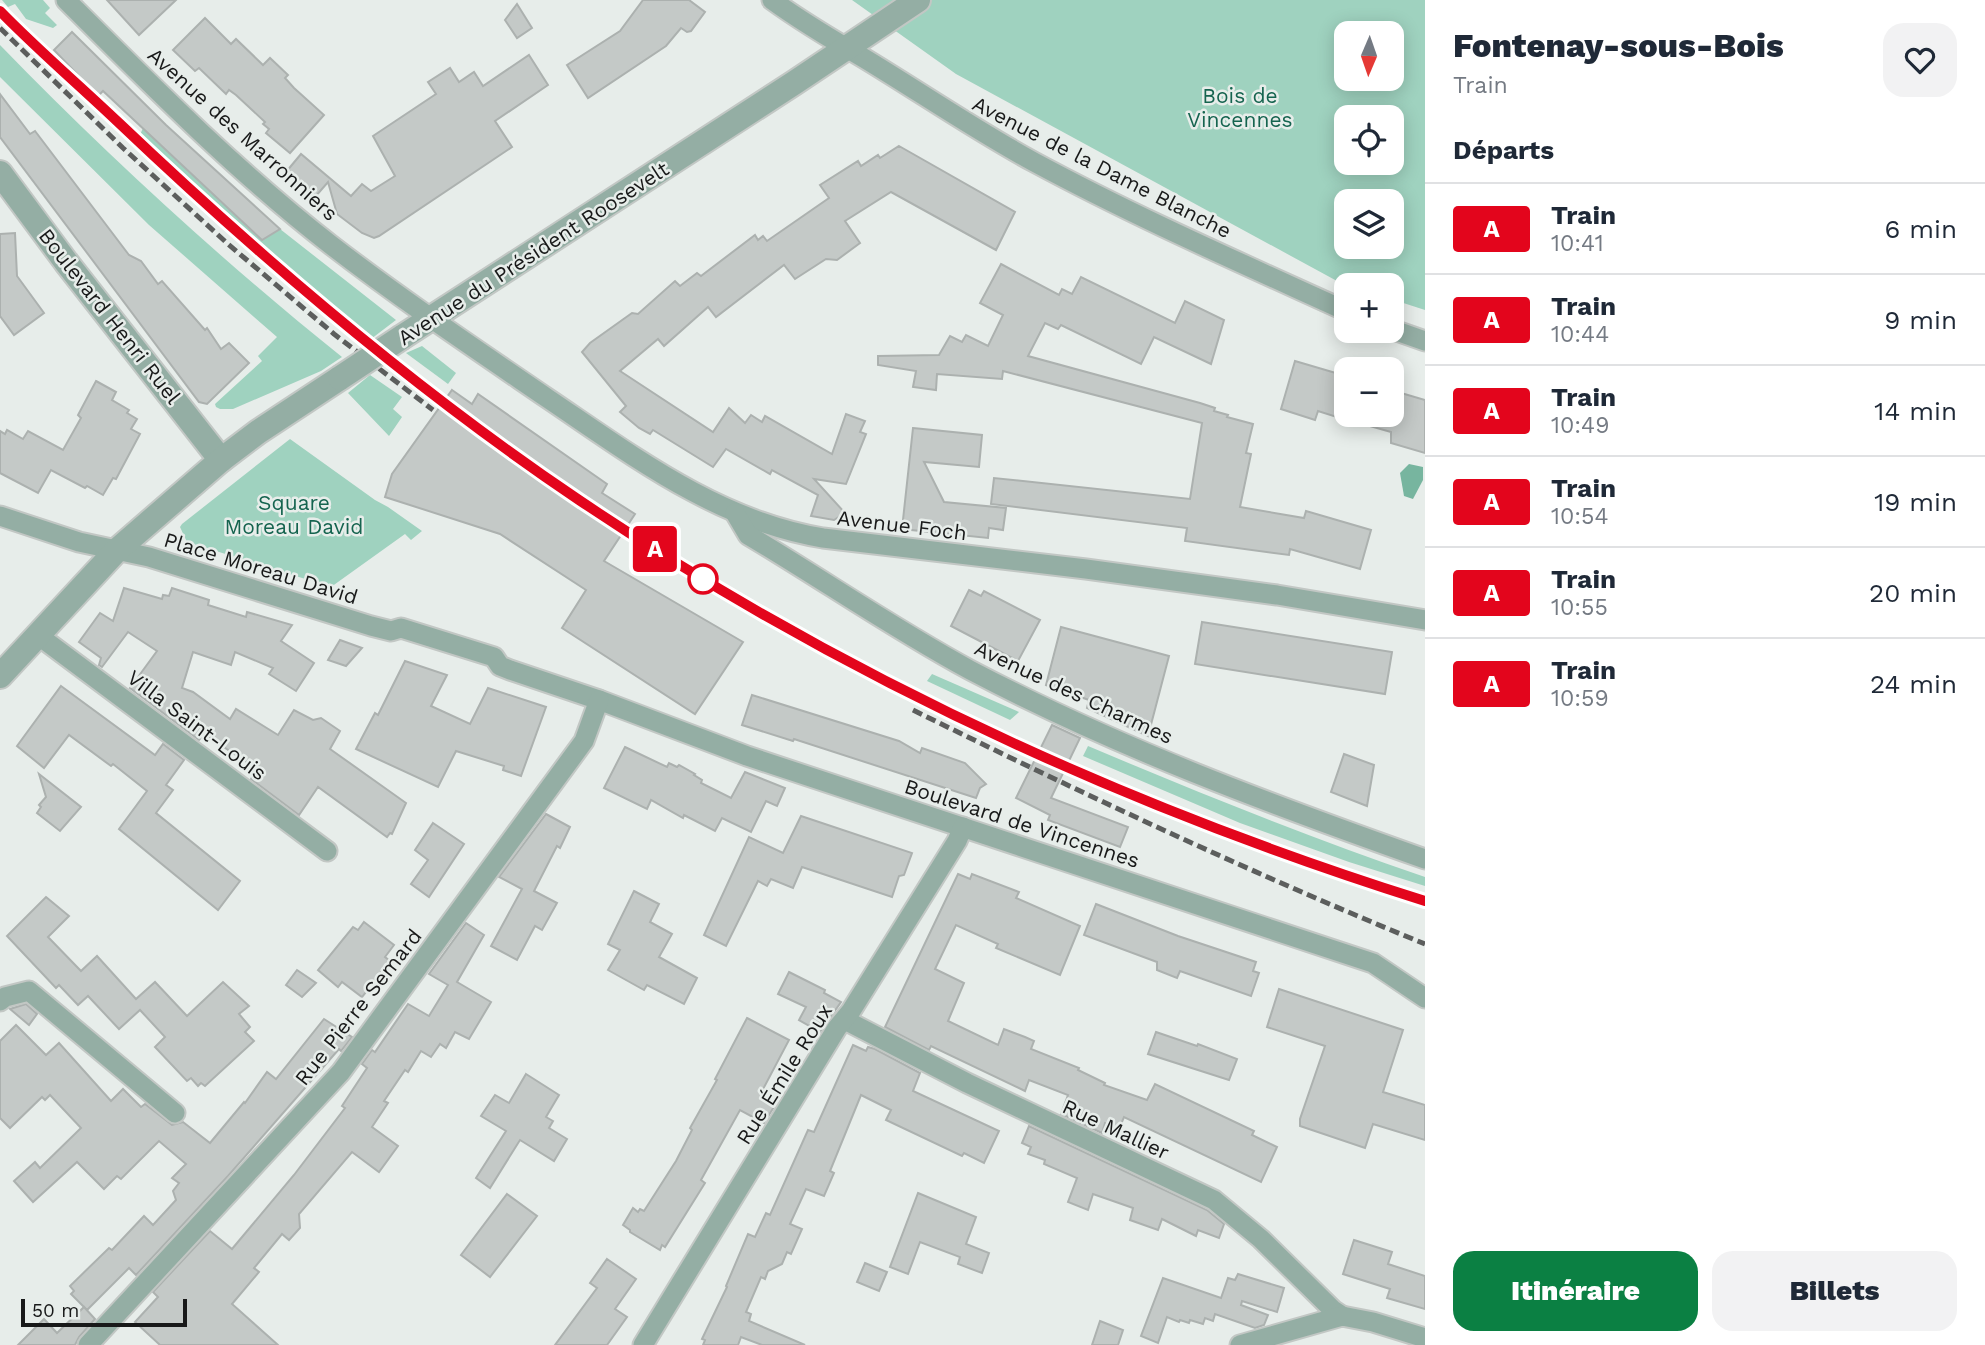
<!DOCTYPE html>
<html lang="fr">
<head>
<meta charset="utf-8">
<style>
	body { margin:0; font-family:"Work Sans",sans-serif; background:#f2f2f3; color:#1f2937; height:100vh; display:flex; flex-direction:column; font-size:26px; white-space:nowrap }
	* { box-sizing:border-box; margin:0 }
	p { font-size:23px; color:#747a83 }
	.icon { flex:none; width:38px; height:38px; fill:none; stroke:currentColor; stroke-width:2; stroke-linecap:round; stroke-linejoin:round }
	.map { position:relative; flex:1; overflow:hidden }
	.drawer { display:flex; flex-direction:column; background:#fff; width:560px }
	.drawer>* { flex:none }
	.badge { padding:0 14px; border-radius:5px; font-size:24px; line-height:46px }
	.needle { width:46px; rotate:182deg }
	.fabs { position:absolute; left:1334px; top:21px; display:grid; gap:14px }
	.fabs a { display:grid; place-items:center; width:70px; height:70px; border-radius:14px; background:#fff; box-shadow:0 4px 18px #0003; font-size:35px }
	.scale { position:absolute; left:21px; bottom:18px; width:166px; box-sizing:border-box; padding-left:7px; border:4px solid #181919; border-top:0; font-size:19px; line-height:24px; white-space:nowrap; color:#181919; -webkit-text-stroke:5px #e7edea; paint-order:stroke }
	.map>.badge { position:absolute; translate:-50% -50%; box-shadow:0 0 0 4px #fff }
	h2 { padding:0 28px; font-size:26px; line-height:63px }
	.round { display:grid; place-items:center; flex:none; width:74px; height:74px; border-radius:21px; background:#f2f2f3 }
	.headline { display:flex; align-items:center; justify-content:space-between; height:119px; padding:0 28px }
	h1 { font-size:33px; font-weight:800; line-height:52px }
	.cta { display:flex; gap:14px; margin-top:auto; padding:14px 28px }
	.cta a { flex:1; height:80px; border-radius:21px; background:#0b8043; color:#fff; font-size:28px; font-weight:800; line-height:80px; text-align:center }
	.cta a+a { background:#f2f2f3; color:#1f2937 }
	ul { padding:0; list-style:none }
	li { display:flex; align-items:center; gap:21px; height:91px; padding:0 28px; border-top:2px solid #e0e1e3 }
	li div { flex:1 }
	li b { display:block; font-size:26px }
	li em { font-style:normal }
	li .badge { min-width:77px; font-weight:700; text-align:center }
	main { display:flex; flex:1; min-height:0 }
	.map>svg:first-child { display:block }
	.green { fill:#9fd2bf; fill-rule:evenodd }
	.water { fill:#77b59f }
	.building { fill:#c4c9c7; stroke:#acb1af; stroke-width:2 }
	.lines { fill:none; stroke-linecap:round; stroke-linejoin:round }
	.minor-casing { stroke:#c2c7c4; stroke-width:23 }
	.tertiary-casing { stroke:#c2c7c4; stroke-width:28 }
	.minor { stroke:#94aea4; stroke-width:19 }
	.tertiary { stroke:#94aea4; stroke-width:24 }
	.rail { stroke:#5c5e5d; stroke-width:5; stroke-dasharray:10 5; stroke-linecap:butt }
	.tertiary-bridge-casing { stroke:#c2c7c4; stroke-width:28; stroke-linecap:butt }
	.tertiary-bridge { stroke:#94aea4; stroke-width:24 }
	.line-casing { stroke:#fff; stroke-width:16 }
	.line { stroke:#e3051c; stroke-width:10 }
	.stop-dot { fill:#fff; stroke:#e3051c; stroke-width:3.5 }
	.labels { text-anchor:middle; dominant-baseline:central; stroke-width:5; stroke-linejoin:round; paint-order:stroke }
	.park-label { font-size:21px; fill:#15644f; stroke:#e7edea }
	.street-label { font-size:21px; fill:#181919; stroke:#e7edea }
</style>
</head>
<body>
<main>
<div class="map">
<svg width="1425" height="1345" viewBox="0 0 1425 1345">
	<rect width="100%" height="100%" fill="#e7edea"/>
	<g class="green">
		<polygon points="2,0 43,0 50,8 45,13 57,25 53,28 26,19 15,4 8,7"/>
		<path d="M852,0h573v310l-34,-11v-14h-42l-12,-4 -381,-207zM1346,33h45v46h-45zM1346,117h45v46h-45zM1346,201h45v46h-45z"/>
		<path d="M0,45c107,110 222,216 342,312l-21,14 -88,38h-13l-4,-2 -1,-3 47,-43 -4,-5 19,-19 -128,-112 -149,-148z"/>
		<polygon points="143,128 262,240 280,229 396,320 371,339 225,218 139,137"/>
		<polygon points="422,346 456,373 448,384 406,353"/>
		<polygon points="370,375 402,397 393,409 402,417 389,436 348,393"/>
		<polygon points="290,439 375,500 388,507 422,531 411,540 405,534 331,587 187,542 180,527 182,524"/>
		<polygon points="932,674 1019,712 1010,720 927,681"/>
		<path d="M1088,746c111,47 223,92 337,131v9l-76,-24 -109,-39 -157,-67z"/>
	</g>
	<polygon class="water" points="1409,464 1423,467 1423,480 1413,499 1404,496 1400,473"/>
	<g class="building">
		<polygon points="107,0 176,0 139,35"/>
		<polygon points="643,0 689,0 705,12 691,31 687,32 681,28 666,46 588,98 567,65 620,31"/>
		<polygon points="517,4 532,28 517,38 505,20"/>
		<polygon points="205,18 231,44 236,39 263,65 270,58 288,75 285,78 294,88 324,115 290,153 266,133 269,129 263,124 265,122 236,95 229,90 226,94 199,68 195,71 173,50"/>
		<polygon points="72,32 166,125 280,229 262,240 103,91 98,96 54,50"/>
		<polygon points="529,55 548,85 495,121 512,147 379,236 374,238 362,233 337,214 328,182 315,197 286,172 301,154 351,196 362,184 371,191 395,176 373,136 436,94 428,82 450,68 459,82 474,72 483,86"/>
		<polygon points="0,94 30,134 35,131 129,255 141,261 158,284 162,281 205,330 207,328 221,349 229,343 249,363 207,404 199,402 0,137"/>
		<polygon points="899,146 1015,212 996,250 891,192 845,221 860,243 837,260 826,259 795,279 784,265 716,317 708,307 664,346 658,339 620,371 713,432 729,408 745,423 751,415 762,422 765,416 832,454 846,414 865,421 860,432 866,434 846,484 814,479 845,513 834,520 811,516 818,495 772,470 770,474 726,449 713,467 653,430 650,434 639,428 620,412 626,406 582,352 590,343 632,313 638,314 675,281 680,286 697,273 701,276 755,235 758,240 763,236 767,241 829,198 820,185 858,161 861,166 878,155 880,158"/>
		<polygon points="15,233 17,276 44,313 14,335 0,316 0,234"/>
		<polygon points="1001,264 1059,295 1062,289 1072,294 1081,277 1175,323 1185,301 1224,320 1211,364 1154,337 1141,364 1061,325 1058,329 1045,323 1028,356 1200,403 1215,408 1214,411 1228,415 1227,417 1253,424 1246,453 1251,454 1240,507 1304,518 1306,511 1371,530 1360,569 1290,549 1289,555 1185,541 1187,528 991,504 994,478 1190,499 1202,423 1003,371 1002,379 937,374 936,390 913,387 916,371 878,365 878,356 939,355 950,336 962,342 966,335 988,346 1003,315 980,303"/>
		<polygon points="1295,361 1346,376 1346,420 1318,411 1315,420 1281,409"/>
		<polygon points="96,381 116,392 112,400 129,410 127,413 137,419 131,429 140,434 116,479 113,478 103,495 87,486 85,488 51,470 38,493 0,473 0,431 5,434 7,430 23,439 28,431 63,450 81,418 78,415"/>
		<polygon points="452,390 472,404 478,394 607,484 602,493 635,514 604,561 743,642 695,714 562,628 586,590 500,534 385,497 392,474"/>
		<polygon points="1391,390 1425,400 1425,453 1391,443 1391,432 1349,420 1350,415 1391,415"/>
		<polygon points="913,428 982,435 979,467 924,462 944,502 1006,508 1003,530 989,528 988,538 902,529"/>
		<polygon points="124,588 162,599 163,595 169,596 172,588 209,600 208,605 246,617 247,612 292,625 281,641 314,663 296,691 269,674 273,668 235,652 231,665 193,652 182,688 193,692 230,719 236,709 278,735 294,710 313,720 321,718 340,731 330,749 406,803 392,834 390,833 387,837 318,787 299,815 251,779 257,769 204,734 199,740 130,688 157,651 128,632 102,667 99,665 101,658 79,642 100,613 113,621"/>
		<polygon points="969,590 981,596 984,591 1040,620 1018,661 951,626"/>
		<polygon points="1202,622 1392,652 1385,694 1195,664"/>
		<polygon points="1061,627 1169,656 1148,736 1087,708 1089,700 1046,685"/>
		<polygon points="340,640 362,648 346,666 328,660"/>
		<polygon points="405,661 447,675 431,706 470,724 488,688 546,707 521,776 503,770 504,766 456,751 438,787 356,749 375,713 378,715"/>
		<polygon points="61,686 155,755 163,744 184,760 166,785 173,790 156,813 240,881 218,910 119,829 147,791 113,764 111,766 69,735 44,768 17,746"/>
		<polygon points="752,695 899,741 920,753 922,748 965,763 986,784 980,788 976,798 794,739 793,741 742,725"/>
		<polygon points="1052,725 1080,738 1051,798 1128,827 1120,847 1048,820 1050,815 1016,798"/>
		<polygon points="625,747 667,767 669,763 677,767 679,765 695,774 694,775 702,780 701,783 731,798 745,772 785,788 777,806 766,801 751,832 722,818 715,831 684,815 683,818 651,800 647,809 604,788"/>
		<polygon points="1344,754 1374,765 1367,806 1331,792"/>
		<polygon points="39,774 81,807 60,831 37,813 41,807 39,805 46,797"/>
		<polygon points="546,814 570,827 560,848 557,846 534,891 557,903 542,930 535,926 517,960 491,946 522,889 499,877"/>
		<polygon points="801,816 912,853 904,875 899,876 892,897 802,867 793,888 771,879 767,886 758,881 726,946 704,935 749,837 783,853"/>
		<polygon points="433,823 464,844 429,897 411,884 428,860 415,850"/>
		<polygon points="958,874 970,879 972,874 1019,892 1016,898 1080,926 1060,975 996,948 998,944 956,925 935,969 964,983 948,1021 998,1045 1004,1029 1025,1037 1034,1041 1031,1049 1079,1068 1078,1070 1105,1083 1104,1085 1147,1100 1155,1084 1254,1131 1252,1135 1277,1147 1261,1182 1124,1117 1119,1129 1105,1123 1102,1133 1061,1114 1068,1095 1029,1080 1025,1091 931,1046 929,1050 885,1027"/>
		<polygon points="634,891 659,904 650,922 672,934 659,957 697,978 684,1004 647,985 644,990 608,970 620,950 608,944"/>
		<polygon points="46,897 69,916 48,937 81,971 97,956 136,999 155,982 187,1016 223,982 249,1006 239,1014 250,1027 245,1032 254,1041 205,1086 201,1083 198,1086 191,1078 187,1081 155,1047 165,1037 140,1010 119,1029 88,996 78,1005 59,985 56,988 7,936"/>
		<polygon points="1096,904 1178,936 1256,962 1253,971 1259,973 1251,996 1180,971 1177,978 1157,970 1157,962 1084,935"/>
		<polygon points="364,922 394,945 385,957 390,961 362,997 342,982 338,987 318,970 353,927 358,930"/>
		<polygon points="466,923 484,935 457,982 491,1002 469,1039 455,1032 446,1048 440,1044 431,1057 421,1051 408,1072 405,1070 384,1101 388,1103 372,1127 398,1146 379,1172 352,1152 299,1214 300,1228 289,1240 282,1234 254,1268 259,1272 232,1304 278,1345 160,1345 135,1322 158,1297 153,1292 210,1231 232,1249 294,1175 345,1108 342,1106 367,1068 362,1064 372,1050 375,1052 408,1004 429,1016 448,985 429,974"/>
		<polygon points="297,970 316,983 302,997 286,985"/>
		<polygon points="789,972 825,990 824,993 841,1002 820,1032 799,1020 806,1007 778,994"/>
		<polygon points="1279,989 1403,1030 1383,1092 1425,1105 1425,1140 1373,1124 1365,1148 1300,1126 1300,1119 1325,1046 1267,1027"/>
		<polygon points="26,1004 37,1014 29,1025 10,1009"/>
		<polygon points="747,1018 789,1040 761,1093 777,1102 764,1123 740,1110 701,1180 705,1183 665,1247 662,1245 660,1250 630,1232 630,1230 623,1225 633,1208 638,1212 640,1209 644,1211 676,1161 692,1130 690,1128 717,1080 715,1079"/>
		<polygon points="324,1019 352,1037 341,1051 339,1049 228,1176 136,1275 129,1268 87,1310 71,1294 74,1291 70,1286 109,1248 112,1250 144,1216 153,1225 176,1200 173,1191 179,1183 172,1178 186,1164 159,1141 121,1179 117,1176 104,1189 77,1162 33,1202 14,1181 35,1162 40,1168 81,1128 50,1095 45,1100 42,1097 10,1128 0,1118 0,1041 16,1025 46,1055 59,1043 111,1101 123,1089 141,1107 145,1104 172,1125 183,1122 210,1143 244,1102 245,1103 267,1072 276,1079"/>
		<polygon points="1156,1032 1197,1046 1198,1044 1237,1059 1229,1080 1148,1054"/>
		<polygon points="853,1045 866,1051 868,1047 875,1049 920,1073 913,1091 999,1131 984,1163 964,1153 962,1156 886,1120 891,1110 861,1095 830,1171 834,1173 824,1196 806,1189 790,1224 802,1229 791,1254 787,1252 782,1264 768,1271 765,1279 761,1277 746,1312 751,1314 749,1321 805,1345 762,1345 741,1337 738,1345 703,1345 705,1340 702,1339 727,1287 726,1286 748,1234 755,1237 766,1213 770,1215 808,1130 814,1132"/>
		<polygon points="526,1074 559,1095 546,1117 553,1121 549,1128 567,1139 554,1161 520,1140 490,1188 476,1178 506,1131 481,1116 495,1095 509,1103"/>
		<polygon points="1029,1126 1207,1210 1224,1224 1219,1238 1198,1230 1196,1236 1162,1219 1158,1230 1130,1220 1133,1208 1093,1194 1088,1210 1068,1202 1077,1178 1044,1164 1045,1160 1028,1154 1031,1147 1022,1143"/>
		<polygon points="918,1193 976,1217 966,1244 989,1253 982,1273 958,1264 960,1257 920,1242 908,1274 890,1267"/>
		<polygon points="507,1194 537,1216 490,1277 461,1255"/>
		<polygon points="1354,1240 1392,1252 1388,1264 1425,1276 1425,1309 1387,1298 1390,1289 1343,1274"/>
		<polygon points="607,1259 636,1279 615,1309 627,1317 607,1345 555,1345 597,1288 590,1283"/>
		<polygon points="865,1263 887,1272 879,1291 857,1282"/>
		<polygon points="1238,1274 1284,1288 1277,1312 1242,1301 1241,1305 1268,1315 1264,1325 1255,1328 1215,1314 1213,1321 1205,1318 1203,1324 1190,1320 1189,1323 1180,1320 1179,1322 1167,1317 1158,1343 1141,1336 1163,1278 1221,1298 1228,1278 1235,1280"/>
		<polygon points="84,1307 95,1319 79,1337 75,1345 18,1345 44,1319 57,1333"/>
		<polygon points="1100,1321 1123,1330 1118,1345 1092,1345"/>
	</g>
	<g class="lines">
		<g class="minor-casing">
			<g id="minor">
				<path d="M66,0c83,83 172,173 265,245 70,54 143,103 216,153 86,58 171,123 276,140l263,31 191,26 148,25"/>
				<path d="M772,0c29,21 59,39 90,57 58,35 113,73 172,105 102,55 207,101 312,149"/>
				<polyline points="1391,329 1425,341"/>
				<path d="M735,513l13,22c74,44 146,94 222,135 146,77 300,134 455,189"/>
				<polyline points="0,516 79,542 149,557 371,626 391,631 401,628 494,657 500,666 510,670 599,700 747,756 1373,963 1425,998"/>
				<polyline points="39,636 327,851"/>
				<polyline points="0,1001 5,997 29,991 175,1113"/>
				<polyline points="845,1020 967,1083 1214,1200 1261,1239 1333,1310 1342,1316"/>
				<polyline points="88,1345 341,1072 584,741 599,700"/>
				<polyline points="643,1345 837,1028 851,1011 957,841 963,827"/>
				<polyline points="1240,1345 1342,1316 1373,1322 1425,1338"/>
			</g>
		</g>
		<g class="tertiary-casing">
			<g id="tertiary">
				<polyline points="0,173 66,262 221,460"/>
				<polyline points="402,337 794,83 918,0"/>
				<polyline points="0,676 116,551 221,460 258,432 340,378"/>
			</g>
		</g>
		<use href="#minor" class="minor"/>
		<use href="#tertiary" class="tertiary"/>
		<g class="rail">
			<polyline points="0,11 166,168 266,258 358,336 441,400"/>
			<polyline points="0,28 123,148 228,244 334,334 433,410"/>
			<path d="M919,698c79,37 158,75 239,108 88,36 177,67 267,95"/>
			<path d="M913,710c168,83 338,163 512,234"/>
		</g>
		<g class="tertiary-bridge-casing">
			<polyline id="tertiary-bridge" points="340,378 402,337"/>
		</g>
		<use href="#tertiary-bridge" class="tertiary-bridge"/>
	</g>
	<g class="lines">
		<g class="line-casing">
			<path id="line" d="M0,11c37,38 79,74 118,111 144,137 296,267 461,378 260,175 547,307 846,401"/>
		</g>
		<use href="#line" class="line"/>
	</g>
	<circle class="stop-dot" cx="703" cy="579" r="14"/>
	<g class="labels">
		<g class="park-label">
			<text x="1240" y="95">Bois de<tspan x="1240" dy="24">Vincennes</tspan></text>
			<text x="294" y="502">Square<tspan x="294" dy="24">Moreau David</tspan></text>
		</g>
		<g class="street-label">
			<text transform="translate(243 134) rotate(42)">Avenue des Marronniers</text>
			<text transform="translate(1102 167) rotate(27)">Avenue de la Dame Blanche</text>
			<text transform="translate(533 253) rotate(-33)">Avenue du Président Roosevelt</text>
			<text transform="translate(110 316) rotate(52)">Boulevard Henri Ruel</text>
			<text transform="translate(902 525) rotate(7)">Avenue Foch</text>
			<text transform="translate(261 568) rotate(17)">Place Moreau David</text>
			<text transform="translate(1074 692) rotate(25)">Avenue des Charmes</text>
			<text transform="translate(197 725) rotate(37)">Villa Saint-Louis</text>
			<text transform="translate(1022 823) rotate(18)">Boulevard de Vincennes</text>
			<text transform="translate(358 1007) rotate(-52)">Rue Pierre Semard</text>
			<text transform="translate(784 1074) rotate(-58)">Rue Émile Roux</text>
			<text transform="translate(1116 1129) rotate(25)">Rue Mallier</text>
		</g>
	</g>
</svg>
<div class="fabs">
<a><svg class="needle" viewBox="-14 -14 28 28"><path d="M0-13l5 13h-10z" fill="#e53935"/><path d="M0 13l5-13h-10z" fill="#747a83"/></svg></a>
<a><svg class="icon" aria-label="locate" viewBox="0 0 24 24"><circle cx="12" cy="12" r="6"/><path d="M12 2v4M12 18v4M2 12h4M18 12h4"/></svg></a>
<a><svg class="icon" aria-label="layers" viewBox="0 0 24 24"><path d="M12 4l9 5-9 5-9-5zM3 14l9 5 9-5"/></svg></a>
<a>+</a>
<a>−</a>
</div>
<div class="scale">50 m</div>
<b class="badge" style="left:655px;top:549px;background:#e3051c;color:#fff">A</b>
</div>
<section class="drawer">
<div class="headline"><div><h1>Fontenay-sous-Bois</h1><p>Train</p></div><a class="round"><svg class="icon" aria-label="heart" viewBox="0 0 24 24"><path d="M12 20l-8-8c-3-5 5-10 8-4 3-6 11-1 8 4z"/></svg></a></div>
<h2>Départs</h2>
<ul>
<li><span class="badge" style="background:#e3051c;color:#fff">A</span><div><b>Train</b><p>10:41</p></div><em>6 min</em></li>
<li><span class="badge" style="background:#e3051c;color:#fff">A</span><div><b>Train</b><p>10:44</p></div><em>9 min</em></li>
<li><span class="badge" style="background:#e3051c;color:#fff">A</span><div><b>Train</b><p>10:49</p></div><em>14 min</em></li>
<li><span class="badge" style="background:#e3051c;color:#fff">A</span><div><b>Train</b><p>10:54</p></div><em>19 min</em></li>
<li><span class="badge" style="background:#e3051c;color:#fff">A</span><div><b>Train</b><p>10:55</p></div><em>20 min</em></li>
<li><span class="badge" style="background:#e3051c;color:#fff">A</span><div><b>Train</b><p>10:59</p></div><em>24 min</em></li>
</ul>
<div class="cta"><a>Itinéraire</a><a>Billets</a></div>
</section>
</main>
</body>
</html>
